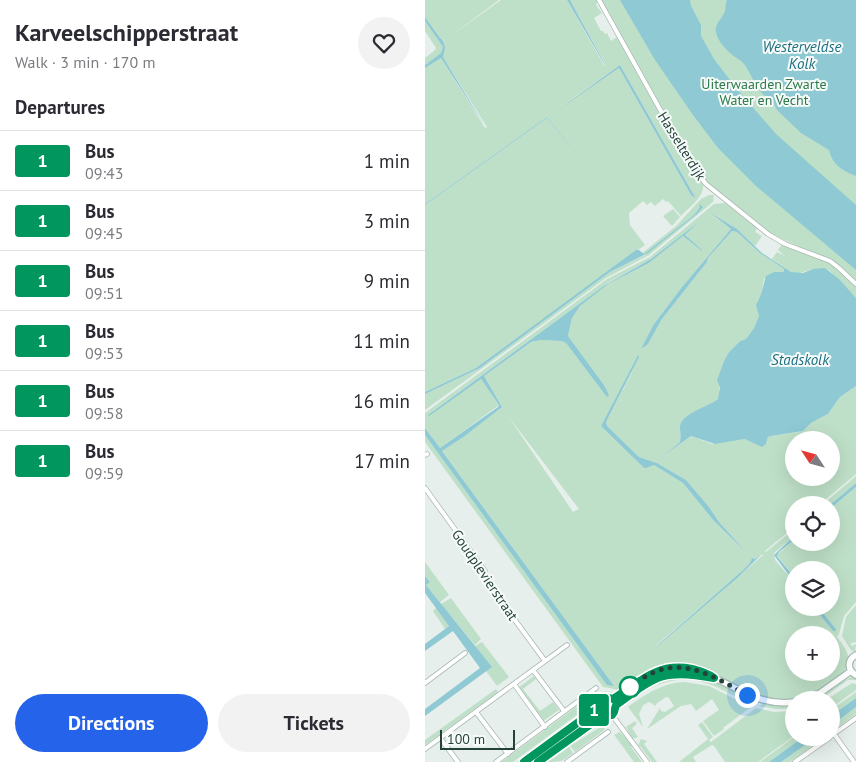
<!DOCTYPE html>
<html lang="en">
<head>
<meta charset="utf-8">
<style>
	body { margin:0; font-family:"PT Sans",sans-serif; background:#f2f2f3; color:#2b2b33; height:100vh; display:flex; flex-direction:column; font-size:19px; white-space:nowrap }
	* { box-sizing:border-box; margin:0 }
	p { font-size:16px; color:#7c7c81 }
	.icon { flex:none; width:28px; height:28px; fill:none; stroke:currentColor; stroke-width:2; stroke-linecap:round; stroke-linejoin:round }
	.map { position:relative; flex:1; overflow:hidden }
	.details { display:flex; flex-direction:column; background:#fff; width:425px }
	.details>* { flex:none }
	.badge { padding:0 10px; border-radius:4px; font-size:18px; line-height:32px }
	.needle { width:32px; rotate:306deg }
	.tools { position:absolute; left:360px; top:431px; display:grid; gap:10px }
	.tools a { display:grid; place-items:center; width:55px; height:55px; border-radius:50%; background:#fff; box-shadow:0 5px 20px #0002; font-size:25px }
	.scale { position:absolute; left:15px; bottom:12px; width:75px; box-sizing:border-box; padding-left:5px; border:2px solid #24423a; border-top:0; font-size:14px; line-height:18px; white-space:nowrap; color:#24423a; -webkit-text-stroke:4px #f7fbf9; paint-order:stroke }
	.you { position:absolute; width:25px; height:25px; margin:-12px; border:4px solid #fff; border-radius:50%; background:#1a73e8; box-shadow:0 0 0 8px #1a73e833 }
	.map>.badge { position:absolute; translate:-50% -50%; box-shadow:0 0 0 2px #fff }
	h2 { padding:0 15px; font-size:19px; line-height:45px }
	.round { display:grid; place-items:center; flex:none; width:52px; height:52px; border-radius:26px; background:#f2f2f3 }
	.head { display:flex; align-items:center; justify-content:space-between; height:85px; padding:0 15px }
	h1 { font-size:24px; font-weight:800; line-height:38px }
	.button { display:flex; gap:10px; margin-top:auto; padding:10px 15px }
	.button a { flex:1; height:58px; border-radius:30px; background:#2563eb; color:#fff; font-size:20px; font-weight:800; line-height:58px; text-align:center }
	.button a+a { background:#f2f2f3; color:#2b2b33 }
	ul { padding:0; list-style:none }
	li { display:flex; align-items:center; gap:15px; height:60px; padding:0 15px; border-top:1px solid #e1e1e2 }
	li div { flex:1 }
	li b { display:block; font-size:19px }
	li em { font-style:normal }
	li .badge { min-width:55px; font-weight:700; text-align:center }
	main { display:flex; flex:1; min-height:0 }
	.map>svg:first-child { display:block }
	.green { fill:#bfe0c8; fill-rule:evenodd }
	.water { fill:#8ec9d4 }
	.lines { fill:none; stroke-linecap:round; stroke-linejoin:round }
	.street-casing { stroke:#a8b8b2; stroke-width:5.5 }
	.secondary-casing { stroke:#a4bbb3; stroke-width:8 }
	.street { stroke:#fff; stroke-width:4 }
	.secondary { stroke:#fff; stroke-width:5.5 }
	.line-casing { stroke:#fff; stroke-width:11 }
	.line { stroke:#00965e; stroke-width:8 }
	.walk { stroke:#24423a; stroke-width:5; stroke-dasharray:0 9 }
	.stop-dot { fill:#fff; stroke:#00965e; stroke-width:2.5 }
	.labels { text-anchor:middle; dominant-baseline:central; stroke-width:4; stroke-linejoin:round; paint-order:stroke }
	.park-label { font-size:14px; fill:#2d7a4b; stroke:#f7fbf9 }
	.street-label { font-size:14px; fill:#24423a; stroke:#f7fbf9 }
	.water-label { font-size:15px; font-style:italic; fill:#1c6f80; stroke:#f7fbf9 }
</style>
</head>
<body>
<main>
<section class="details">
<div class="head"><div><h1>Karveelschipperstraat</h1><p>Walk · 3 min · 170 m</p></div><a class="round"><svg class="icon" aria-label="heart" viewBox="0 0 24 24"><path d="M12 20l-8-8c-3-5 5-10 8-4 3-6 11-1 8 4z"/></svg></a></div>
<h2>Departures</h2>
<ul>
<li><span class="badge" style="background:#00965e;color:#fff">1</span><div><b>Bus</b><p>09:43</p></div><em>1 min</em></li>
<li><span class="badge" style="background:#00965e;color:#fff">1</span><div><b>Bus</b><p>09:45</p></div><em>3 min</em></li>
<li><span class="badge" style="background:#00965e;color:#fff">1</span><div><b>Bus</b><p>09:51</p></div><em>9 min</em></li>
<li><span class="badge" style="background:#00965e;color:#fff">1</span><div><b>Bus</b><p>09:53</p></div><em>11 min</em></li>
<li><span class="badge" style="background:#00965e;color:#fff">1</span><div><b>Bus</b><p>09:58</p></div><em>16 min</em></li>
<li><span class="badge" style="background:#00965e;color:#fff">1</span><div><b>Bus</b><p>09:59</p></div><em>17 min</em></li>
</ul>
<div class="button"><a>Directions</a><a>Tickets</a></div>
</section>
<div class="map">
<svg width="431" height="762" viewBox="0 0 431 762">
	<rect width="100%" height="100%" fill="#e6efeb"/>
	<g class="green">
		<path d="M0,0h74l-50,37 52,-37h66l38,67 1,-2 -36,-65h28l-2,5 6,8 -8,5 7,13h2l2,3 2,-1 4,8 6,-4 67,118 19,29c2,13 -14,23 -22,32l-13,-15 -2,1 -3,-3 -8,7 -4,-4 -4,3 -4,-4 -14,12 1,12 15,20 -169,123 -51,24v-187l122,-87 47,55 -47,-56 -122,87v-136l16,-10 44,70 2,-1 -44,-70 1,-17 -4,-2 -15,-21zM195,65l75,132v1l-4,-3 -72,-127 -67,45z"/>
		<polygon points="176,0 431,0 431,282 409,262 346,234 282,182 252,137"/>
		<polygon points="0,21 18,47 16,53 0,65 0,58 9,51 11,48 0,31"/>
		<polygon points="284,195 289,195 288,202 224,255 181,278 0,410 0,394 55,368 185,272 220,255 272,214 278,207 275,207 269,215 219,254 216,254 251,226 276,199"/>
		<path d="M300,203l32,25 -2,4 7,4 -7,10 -18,-17 -27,-15 21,15 -49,58 -28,37 -6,20 14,-25 45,-57 1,-4 24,-27 5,1 23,21 24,16v3h-10l-10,7 -3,15 -4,8 2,14 -5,12 -8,11 -6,2 -11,11 -5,9 -6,17 2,15 -2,6c-8,8 -36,14 -38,27 0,6 1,11 0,16l-20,16 31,-22 21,8 33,-5 21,5 2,-7 3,-1 28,-4 6,-3 6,-6 17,-9 12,-17 16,-11v88l-37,31h-25v22l-29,24 1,1 28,-23v7l-20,17 1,7 19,22v26h20l19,23 3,-2 -17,-21h12v-38h-37v7l-17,-22 17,-15v2h37v-34l25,-21v115l-12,14 -5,18 -2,3c8,11 18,22 6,35 -29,30 -64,35 -101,18 -16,-8 -31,-20 -48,-22 -17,-3 -40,1 -56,9l-1,-1 -20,14 -8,-2 -6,-1 -178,-245v-7l182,249 6,1 -171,-234 23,-15 37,-29 -18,-31 47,-34 10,-2 22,1 3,2 41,53 -3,-11 -36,-49 4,-18 8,-12 26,-21 43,-22 34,-27 19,15 -17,-16 15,-14 -49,38 -42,23 -180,132 52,-35 18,26 -59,43 -15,-20v-15l182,-134 43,-22 64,-53zM213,355l-7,19 -25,48 1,4 32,31 18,6 29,17 23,27 10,15 28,31 -33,-32 -31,-38 -29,-18 -10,3 -43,-42zM83,416l71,93 -6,3zM369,440h37v38h-37zM337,554l1,1 -102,88 -8,5 90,-78 7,-7 3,-5 2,1zM369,635h37v37h-37z"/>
		<polygon points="248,209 255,217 247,226 238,216"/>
		<polygon points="357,244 395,258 409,266 431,287 431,298 404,270 388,269 371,274 366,272 347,259 352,252 360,256 353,250"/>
		<polygon points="431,476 431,483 405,505 397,505"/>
		<polygon points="0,562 24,595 15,602 1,585 5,582 0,576"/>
		<polygon points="26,598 56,639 50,645 16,604"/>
		<polygon points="431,605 431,642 426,643 426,646 431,644 430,652 426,650 417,636 421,617"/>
		<polygon points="12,607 24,626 20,629 8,611"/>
		<polygon points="57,642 84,677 72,686 61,671 66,667 50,646"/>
		<path d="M257,675l21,2 11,4 42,21 -2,3c-44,-20 -62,-38 -110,-14l13,-8 -1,-3z"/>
		<polygon points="109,676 111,679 98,689 115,711 128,702 134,710 118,721 93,688"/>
		<polygon points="428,676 431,676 431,680 423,680 395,700 386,700"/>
		<path d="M260,682l24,4 42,21 -28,21 1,1 -10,7 -11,-15 16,-11 -7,-11 -16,12 -5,-7 -10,2 -34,23 13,-21 1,3 4,1 9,-6 -5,-8 -3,-1 -10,7v2l-7,-4 -6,3 -4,9 4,13 -15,-20c18,-13 34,-24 57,-25z"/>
		<polygon points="427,683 431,684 431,690 406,708 406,700 401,700"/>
		<polygon points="71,689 73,692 0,745 0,740"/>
		<path d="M182,691l9,3 -16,2 -9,14c-1,-11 5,-18 16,-19z"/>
		<polygon points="431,692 431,698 406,716 406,710"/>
		<polygon points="157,700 162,706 159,708 160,709 88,762 76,762 158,702"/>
		<polygon points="339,704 354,706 369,705 369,709 351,709 334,706"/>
		<polygon points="431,707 431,714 406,732 406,726"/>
		<polygon points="331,708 349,712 369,711 369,736 333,762 300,762 289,746 287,745 268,757 271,762 254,762 283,739 273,725 277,722 288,737 284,740 286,742"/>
		<polygon points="162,710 163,714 97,762 92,762"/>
		<polygon points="165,716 167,720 110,762 101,762"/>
		<polygon points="210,721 212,724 207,728 213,737 211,738 207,738 201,727"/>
		<polygon points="171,723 175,725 120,762 114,762"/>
		<polygon points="177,726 180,728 178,731 150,752 145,746"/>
		<polygon points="195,732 207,745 206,747 217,762 209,762 190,736 189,735"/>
		<polygon points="369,737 377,738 344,762 335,762"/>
		<polygon points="390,738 399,738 365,762 356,762"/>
		<polygon points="216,739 222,741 219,744 232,762 227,762 215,746 213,746"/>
		<path d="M144,747l4,6c-10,8 -12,9 -25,9z"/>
	</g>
	<g class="water">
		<polygon points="142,0 145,0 181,66 181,67"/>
		<polygon points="195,0 265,0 266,6 276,25 276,36 289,59 311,88 351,134 431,205 431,270 331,186 293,148 268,115 230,60"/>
		<path d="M302,0h129v176c-14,-5 -24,-12 -27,-26l-28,-17 -24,-23 -5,-10c-15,-5 -19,-24 -28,-36 -2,-3 -6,-5 -9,-7 -7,-5 -18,-16 -19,-25 -2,-8 7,-14 9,-21 1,-4 0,-7 2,-11z"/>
		<polygon points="0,17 15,38 18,40 20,48 18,57 61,128 16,58 0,68 0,65 16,53 18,47 0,21"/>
		<polygon points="195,65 270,197 270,198 266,195 194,68 127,114"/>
		<polygon points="122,117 169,174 122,118 0,205 0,204"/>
		<polygon points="274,204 278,207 272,214 223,253 185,272 55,368 0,394 0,392 51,368 211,250 214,250 219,254 269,215 275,207"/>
		<path d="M285,213l27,16 25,24 29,19 12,1 10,-4 12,-1 14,11 17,19v88l-16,11 -12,17 -17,9 -8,8 -32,5 -3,1 -2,7 -4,3 -17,-8 -30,5 -24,-8 -31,22 20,-16c1,-5 0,-10 0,-16 2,-13 30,-20 38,-27l2,-11 -3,-8 7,-19 5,-9 11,-11 6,-2 8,-11 5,-12 -3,-11 5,-11 5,-18 8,-4h10v-3l-24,-16 -23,-21 -5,-1 -24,27 -1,4 -45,57 -14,25 -7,5 13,-25 28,-37 49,-58z"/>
		<polygon points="275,221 260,235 277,250 277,251 258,236 224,263 183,284 155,306 147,318 143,336 179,385 184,395 182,397 141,343 137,341 116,340 106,342 59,376 77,407 40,436 17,451 189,686 182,685 0,435 0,428 15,448 73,407 74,405 56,379 4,416 3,415 180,285 226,259"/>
		<polygon points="213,355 214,357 181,422 182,426 214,457 232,463 261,480 284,507 294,522 322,553 289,521 258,483 229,465 221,468 219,468 176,426"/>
		<polygon points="431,483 431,487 406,508 405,505"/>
		<polygon points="369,536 369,540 354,552 352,556 369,577 369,582 349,555"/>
		<polygon points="337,554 311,579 236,643 228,649 318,570 325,563 327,558 330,559"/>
		<polygon points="0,576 5,582 1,585 67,667 0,716 0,709 55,668 28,631 0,651 0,644 24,626 0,593"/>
		<polygon points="389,608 394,608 411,629 411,631 408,631"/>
		<polygon points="431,698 431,707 406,726 406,716"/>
		<polygon points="377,738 390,738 356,762 344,762"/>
	</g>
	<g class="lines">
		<g class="street-casing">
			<g id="street">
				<polyline points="174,0 256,147 271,171 281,184 343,234 360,244 405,261 414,268 431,284"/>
				<polyline points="0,455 2,454"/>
				<polyline points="0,488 60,571 56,574 120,661"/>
				<polyline points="108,670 139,711"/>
				<polyline points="0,683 40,653"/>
				<polyline points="89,684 120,727"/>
				<polyline points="51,712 83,754"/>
				<polyline points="187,715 222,762"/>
				<polyline points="409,734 429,762"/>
				<polyline points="406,736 431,718"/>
				<polyline points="15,738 33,762"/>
				<polyline points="0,749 142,645"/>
				<polyline points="71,762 171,688"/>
				<polyline points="142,762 183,732"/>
				<polyline points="370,762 404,738"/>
			</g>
		</g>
		<g class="secondary-casing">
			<g id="secondary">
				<path d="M431,655c-9,5 -9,15 0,20"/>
				<circle cx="181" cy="707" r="10"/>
				<path d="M188,699c14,-9 28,-23 45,-28 52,-16 84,39 136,31"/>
				<polyline points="379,700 395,693 426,671"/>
				<path d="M191,705c27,-19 50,-39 86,-30"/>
				<polyline points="99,762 171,708"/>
				<polyline points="113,762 177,716"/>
			</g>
		</g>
		<use href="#street" class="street"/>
		<use href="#secondary" class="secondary"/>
	</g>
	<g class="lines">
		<g class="line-casing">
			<path id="line" d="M99,762l67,-49 6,-5 3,-9 6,-2 7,2c27,-17 44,-37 79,-30 8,2 15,4 22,9 -51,-10 -58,-2 -98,27l-2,7 -2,3 -10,1 -64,46"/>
		</g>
		<use href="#line" class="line"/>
		<path class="walk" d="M205,687c5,-3 14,-11 22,-14 34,-16 66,6 95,22"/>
	</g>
	<circle class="stop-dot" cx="205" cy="687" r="10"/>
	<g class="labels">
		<g class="park-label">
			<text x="339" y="84">Uiterwaarden Zwarte<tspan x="339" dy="16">Water en Vecht</tspan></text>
		</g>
		<g class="street-label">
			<text transform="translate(257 146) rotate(58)">Hasselterdijk</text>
			<text transform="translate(60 575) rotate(56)">Goudplevierstraat</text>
		</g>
		<g class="water-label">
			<text x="377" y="46">Westerveldse<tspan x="377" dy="17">Kolk</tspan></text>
			<text x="375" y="359">Stadskolk</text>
		</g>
	</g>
</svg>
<div class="tools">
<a><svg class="needle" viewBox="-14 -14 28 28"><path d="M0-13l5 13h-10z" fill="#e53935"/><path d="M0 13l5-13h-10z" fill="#7c7c81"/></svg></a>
<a><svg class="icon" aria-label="locate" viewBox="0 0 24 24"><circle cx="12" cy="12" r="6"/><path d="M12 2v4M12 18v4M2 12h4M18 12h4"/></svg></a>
<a><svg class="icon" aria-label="layers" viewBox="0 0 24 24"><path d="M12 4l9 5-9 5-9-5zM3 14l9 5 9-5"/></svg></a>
<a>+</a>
<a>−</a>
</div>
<div class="scale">100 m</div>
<div class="you" style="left:322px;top:695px"></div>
<b class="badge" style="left:169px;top:710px;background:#00965e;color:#fff">1</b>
</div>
</main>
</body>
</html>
